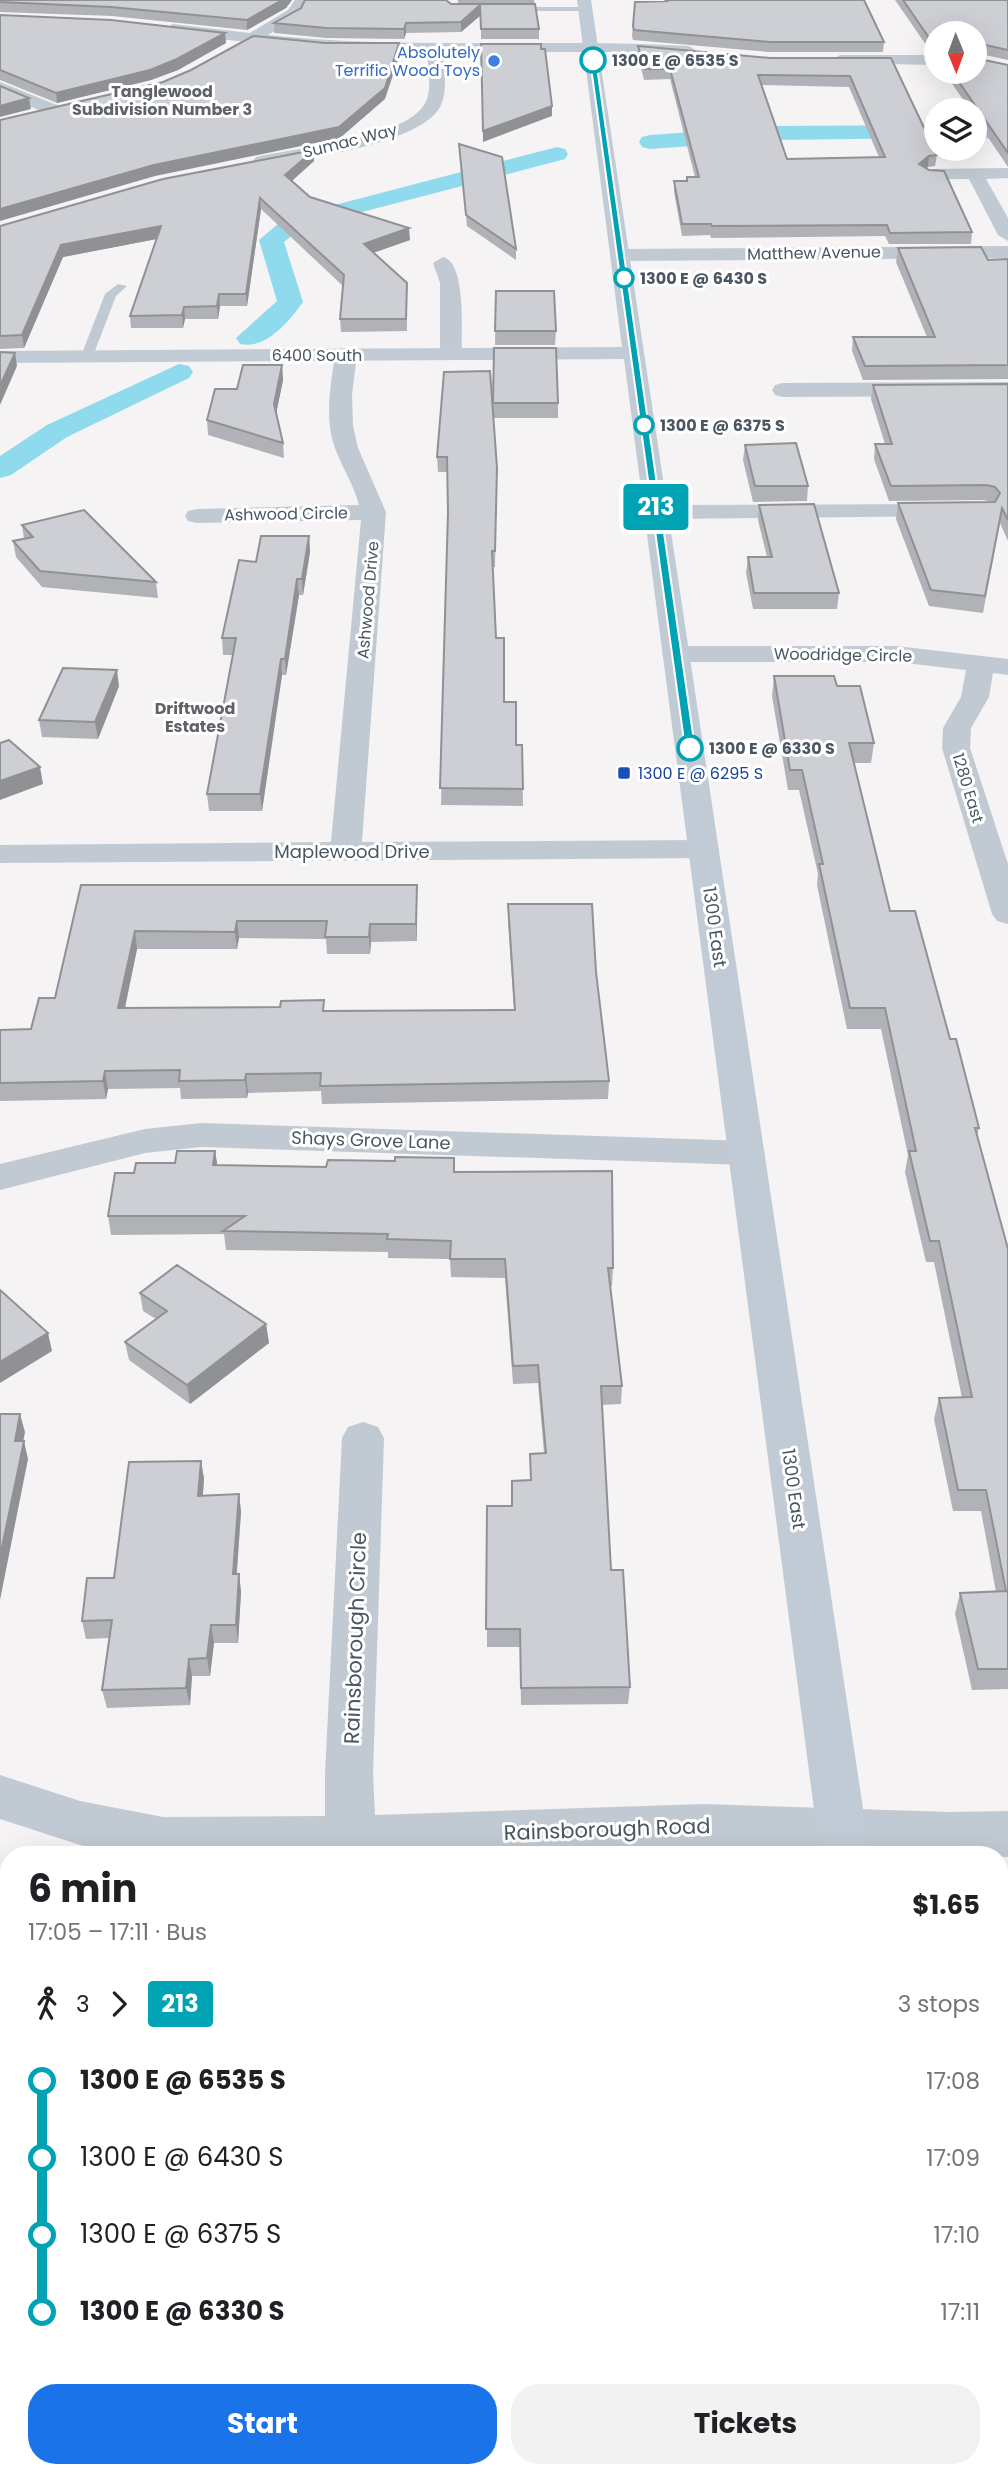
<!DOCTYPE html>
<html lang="en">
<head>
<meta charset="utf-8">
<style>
	body { margin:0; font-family:Poppins,sans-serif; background:#f2f2f2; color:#202124; height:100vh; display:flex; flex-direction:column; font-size:26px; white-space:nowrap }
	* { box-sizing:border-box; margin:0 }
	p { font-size:23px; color:#757577 }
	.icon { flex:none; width:38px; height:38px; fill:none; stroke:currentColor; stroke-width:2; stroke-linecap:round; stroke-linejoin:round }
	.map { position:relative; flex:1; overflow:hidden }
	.drawer { position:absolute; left:0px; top:1846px; width:1008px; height:632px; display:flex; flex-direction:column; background:#fff; border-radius:28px 28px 0 0; box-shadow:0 7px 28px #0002 }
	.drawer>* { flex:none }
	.badge { padding:0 14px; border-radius:5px; font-size:24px; line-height:46px }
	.needle { width:46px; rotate:179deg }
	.fabs { position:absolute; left:924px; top:21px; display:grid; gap:14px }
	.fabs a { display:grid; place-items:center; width:63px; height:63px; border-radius:50%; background:#fff; box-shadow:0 7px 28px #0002; font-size:35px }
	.map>.badge { position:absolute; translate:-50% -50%; box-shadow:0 0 0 4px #fff }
	.legs { display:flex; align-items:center; gap:10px; height:77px; padding:0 28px; font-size:23px }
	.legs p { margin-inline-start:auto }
	.headline { display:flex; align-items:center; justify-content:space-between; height:119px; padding:0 28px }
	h1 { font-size:38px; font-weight:700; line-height:52px }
	.button { display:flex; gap:14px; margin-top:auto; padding:14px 28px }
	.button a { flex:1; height:80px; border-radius:28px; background:#1a73e8; color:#fff; font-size:28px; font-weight:700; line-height:80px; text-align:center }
	.button a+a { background:#f2f2f2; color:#202124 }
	ul { padding:0 28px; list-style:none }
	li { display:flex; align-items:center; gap:24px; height:77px; font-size:26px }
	li i { display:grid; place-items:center; width:10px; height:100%; margin:0 9px; background:currentColor }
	li i::after { content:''; width:18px; height:18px; margin:-9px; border:5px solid; border-radius:50%; background:#fff }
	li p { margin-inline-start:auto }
	li:first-child i { background:linear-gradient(#0000 50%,currentColor 0) }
	li:last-child i { background:linear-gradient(currentColor 50%,#0000 0) }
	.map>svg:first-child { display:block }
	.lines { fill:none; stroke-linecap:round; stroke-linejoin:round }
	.canal { fill:#90daee; fill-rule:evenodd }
	.lane { fill:#c1cad2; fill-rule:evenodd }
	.street { fill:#c1cad2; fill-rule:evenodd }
	.secondary { fill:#c1cbd6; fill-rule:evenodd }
	.wall { fill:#b0b2b7; fill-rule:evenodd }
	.shaded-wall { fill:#909195 }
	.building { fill:#cdcfd5; stroke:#909195; stroke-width:2; fill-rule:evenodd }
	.line-1 { fill:#00a3b4; stroke:#fff; stroke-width:2 }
	.stop-1-dot { fill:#fff; stroke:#00a3b4; stroke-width:3.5 }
	.shop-dot { fill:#3f7fe0; stroke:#fff; stroke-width:2.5 }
	.transit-dot { fill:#1a4fb4; stroke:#fff; stroke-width:2.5 }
	.labels { text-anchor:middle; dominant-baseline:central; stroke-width:6; stroke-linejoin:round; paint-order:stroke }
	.far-shop-label { font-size:16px; fill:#366cbe; stroke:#fff; text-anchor:end }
	.far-stop-label { font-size:16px; font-weight:bold; fill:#4a5661; stroke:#fff; text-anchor:start }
	.far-neighbourhood-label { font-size:16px; font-weight:bold; fill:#5f6368; stroke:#fff }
	.far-street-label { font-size:16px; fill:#4a5661; stroke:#fff }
	.far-transit-label { font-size:16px; fill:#164399; stroke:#fff; text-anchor:start }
	.street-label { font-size:18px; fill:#4a5661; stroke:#fff }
	.near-street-label { font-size:21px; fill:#4a5661; stroke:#fff }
</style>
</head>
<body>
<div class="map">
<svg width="1008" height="2477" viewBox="0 0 1008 2477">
	<rect width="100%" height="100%" fill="#f5f3f3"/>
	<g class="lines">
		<g class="canal">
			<polygon points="1008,125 1008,139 975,138 975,126"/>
			<polygon points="773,126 936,125 936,138 773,140 650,149 642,147 639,142 642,137 650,135"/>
			<path d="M557,147l8,2 3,5 -3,5 -264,69 -17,14 19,60c-14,20 -38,48 -63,42l-4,-6 41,-37 -18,-61 26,-22z"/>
			<polygon points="179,364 189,366 193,372 189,378 67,437 11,475 0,478 0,456 47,425"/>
		</g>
		<g class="lane">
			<polygon points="504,7 586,7 590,9 586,11 507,11"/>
			<polygon points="118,284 127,286 116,296 93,356 83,358 81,356 105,294"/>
			<rect x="0" y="2292" width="9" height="32"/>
			<polygon points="999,2451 1008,2451 1008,2477 986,2477 983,2469 999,2469"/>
			<rect x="594" y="2469" width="34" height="8"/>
		</g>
		<g class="street">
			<path d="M295,0h14l-10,16 -31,19c140,15 281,3 421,11l8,5 -8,5 -63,-4h-183c1,16 5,37 -2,53 -17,39 -139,54 -179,61l-9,-5 3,-4c38,-9 147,-18 168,-52 9,-13 4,-38 3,-53h-87l-167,-18 -8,-5 8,-5 77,9 38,-23z"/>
			<polygon points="840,55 936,55 936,65 834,63 832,60"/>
			<polygon points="0,82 62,107 64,111 56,116 50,115 0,93"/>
			<polygon points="1008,168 1008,178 986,179 1008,218 1008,241 998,235 969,179 929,179 920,174 929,169"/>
			<polygon points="1008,246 1008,258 621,261 611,255 621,249"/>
			<path d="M443,257c24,6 18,76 19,97l-3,5h-16l-3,-5v-71l-7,-20z"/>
			<path d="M346,348l8,1 3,5 -5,41 1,31 5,22 28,64 -24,330 342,-2 11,2 4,7 -4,7 -11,2 -704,5v-18l331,-3 30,-322 -164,3 -9,-2 -3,-5 3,-5 9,-2 162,-4c-5,-20 -17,-37 -24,-57 -11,-30 -4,-63 0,-94l3,-5z"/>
			<polygon points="1008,382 1008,396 783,397 775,395 772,390 775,385 783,383"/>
			<polygon points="949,504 958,506 961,511 958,516 657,519 648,517 645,512 648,507 657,505"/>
			<polygon points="676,646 896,646 1008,659 1008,675 993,673 989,697 971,728 970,748 1008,864 1008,924 997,921 992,914 942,748 943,728 961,697 966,670 896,662 676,662 666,660 662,654 666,648"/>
			<polygon points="201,1123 747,1141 760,1144 765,1153 760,1162 747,1165 201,1147 145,1153 0,1190 0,1164 145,1129"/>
			<polygon points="363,1422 378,1427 384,1438 373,1773 375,1815 704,1804 950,1812 1008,1811 1008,1857 704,1848 515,1855 126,1855 80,1845 0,1819 0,1775 80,1801 163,1817 325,1816 325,1773 342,1438 348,1427"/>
		</g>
		<g class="secondary">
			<polygon points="577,0 591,0 870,1855 820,1855 624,359 0,363 0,351 622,347"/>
			<polygon points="900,2469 962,2469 963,2477 901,2477"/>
		</g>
	</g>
	<g class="wall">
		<polygon points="0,0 292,0 286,8 247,30 112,16 0,12"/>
		<polygon points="458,0 534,0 539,29 539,39 481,39 481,15 461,32 406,33 404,39 326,38 274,33 274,23 301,8 447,1 451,4 458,4"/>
		<polygon points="664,0 864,0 884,42 883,52 769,52 633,40 632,36 635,2 664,1"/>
		<polygon points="895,0 1008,0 1008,60 976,53 936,33 936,53 931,52"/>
		<polygon points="0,15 226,43 178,70 151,80 57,103 0,80"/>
		<path d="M638,46l132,12h121l46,97 -2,11 -7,1 -2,1 46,64 -1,12h-82l-4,-8 -174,2 -1,-3 -28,1 -8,-44v-11h12l1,-4h8l-25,-98 -26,1 -6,-24zM762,85l87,2 30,70 -92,2z"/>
		<polygon points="1008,65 1008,167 975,118 975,110 970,110 944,72 975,72"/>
		<polygon points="459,144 516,249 516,260 467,226"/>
		<polygon points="314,150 314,161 292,181 310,197 410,240 373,253 407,283 407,331 341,332 340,319 343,286 261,209 247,306 220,306 218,319 185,319 183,328 131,328 130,316 156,239 63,257 24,348 0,349 0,226"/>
		<polygon points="898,248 988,260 1008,259 1008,379 863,380 852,351 853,337 927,337 896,262"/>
		<polygon points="496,291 556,331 555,345 495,345"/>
		<polygon points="282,365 283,380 276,414 283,443 284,458 208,435 207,420 237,389"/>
		<polygon points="1008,384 1008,541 1000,523 983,613 929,606 896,519 898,503 992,502 983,500 889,501 874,459 875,444 885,444 871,399 873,385"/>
		<polygon points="493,403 558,403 558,418 493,418 497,468 495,567 492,567 496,638 504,702 516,745 522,745 523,806 441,805 448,512 447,472 438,472 437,457 493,413"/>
		<polygon points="745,445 808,486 807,501 753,502 743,460"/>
		<polygon points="759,505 839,593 837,609 753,609 746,573 748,557 767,557 758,520"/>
		<polygon points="22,525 156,582 158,598 42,587 16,557 13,541 24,539"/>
		<polygon points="309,536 310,552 303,595 299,595 286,675 282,675 262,811 209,811 207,794 233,655 223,655 222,638 256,562"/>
		<polygon points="774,676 837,686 874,743 871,763 854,763 890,911 950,1039 979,1128 977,1136 1008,1249 1008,1689 972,1690 955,1614 960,1593 996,1592 981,1511 953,1511 934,1419 939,1398 962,1398 934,1262 926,1262 905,1172 908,1155 881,1029 847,1029 817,885 818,874 799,790 788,790 772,696"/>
		<polygon points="119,686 98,739 42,737 39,720"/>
		<polygon points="81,885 417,902 417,941 371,942 370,954 327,954 326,939 239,938 237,949 137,949 125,1008 325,1011 514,1010 508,921 508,904 596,972 609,1081 608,1099 322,1104 321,1091 248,1093 247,1098 181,1099 180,1088 108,1089 106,1099 0,1101 0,1030 31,1029 55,998"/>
		<polygon points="215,1151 217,1165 326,1167 454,1158 455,1172 613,1268 612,1286 610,1286 622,1386 621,1404 602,1405 611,1570 630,1687 628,1704 521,1705 520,1647 487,1647 487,1506 512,1506 530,1480 530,1454 544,1453 538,1383 513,1384 505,1278 451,1277 450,1259 388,1258 388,1252 226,1250 224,1234 111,1235 108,1216 134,1173 175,1163"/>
		<polygon points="140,1293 266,1324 269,1343 190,1404 129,1360 125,1342 156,1319 143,1311"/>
		<polygon points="201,1461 204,1479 203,1495 239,1494 241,1512 237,1574 239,1574 241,1592 238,1643 214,1643 210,1676 192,1676 190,1705 107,1708 102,1690 109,1638 86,1639 82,1621"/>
		<rect x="0" y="1945" width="9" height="157"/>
	</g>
	<g class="shaded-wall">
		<polygon points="282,0 292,0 286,8 247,30 247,20"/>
		<polygon points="480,5 481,15 461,32 461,22"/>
		<polygon points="406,23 406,33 404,39 404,29"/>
		<polygon points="225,33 226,43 178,70 151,80 57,103 56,93"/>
		<polygon points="399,43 400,54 385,99 340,138 155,176 0,221 0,209"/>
		<polygon points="29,98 31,109 0,117 0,106"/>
		<polygon points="552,106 552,116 483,142 483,131"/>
		<polygon points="314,150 314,161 286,186 285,175"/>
		<polygon points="929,156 928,167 918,175 919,164"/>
		<polygon points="260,198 261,209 247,306 246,294"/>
		<polygon points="161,226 162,238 63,257 24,348 22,335 61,245"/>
		<polygon points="409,228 410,240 364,256 364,244"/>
		<polygon points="219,294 220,306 218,319 217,306"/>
		<polygon points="184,307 185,319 183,328 182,315"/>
		<polygon points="15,353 17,366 0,405 0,386"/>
		<polygon points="282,365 283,380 275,419 274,404"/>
		<polygon points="309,536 310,552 303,595 302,579"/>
		<polygon points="297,579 299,595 286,675 285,659"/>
		<polygon points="281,659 282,675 262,811 260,794"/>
		<polygon points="117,670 119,686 98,739 95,722"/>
		<polygon points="40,767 43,784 0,800 0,781"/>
		<polygon points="417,885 417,941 416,924"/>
		<polygon points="237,921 239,938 237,949 235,932"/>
		<polygon points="370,924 371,942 370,954 369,937"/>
		<polygon points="135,931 137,949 121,1026 118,1008"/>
		<polygon points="105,1071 108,1089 106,1099 103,1081"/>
		<polygon points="246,1074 248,1093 247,1098 245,1080"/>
		<polygon points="215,1151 218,1169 213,1165"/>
		<polygon points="266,1324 269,1343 190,1404 187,1385"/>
		<polygon points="48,1333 52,1351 0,1383 0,1362"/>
		<polygon points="20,1414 25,1432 20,1459 15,1441"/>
		<polygon points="24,1441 28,1459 0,1600 0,1557"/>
		<polygon points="201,1461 204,1479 201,1514 198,1496"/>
		<polygon points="239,1494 241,1512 235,1592 233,1574"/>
		<polygon points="239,1574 241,1592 238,1643 236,1625"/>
		<polygon points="211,1625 214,1643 210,1676 207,1658"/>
		<polygon points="189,1659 192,1676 190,1705 186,1688"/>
		<polygon points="69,2469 79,2469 79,2477 68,2477"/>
	</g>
	<g class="building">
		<polygon points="0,0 282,0 247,20 111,7 0,2"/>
		<polygon points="305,0 446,0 451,4 535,4 539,29 481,29 480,5 461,22 406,23 404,29 326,28 274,23 301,8"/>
		<polygon points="666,0 864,0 884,42 770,42 634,30 633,26 635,2 667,1"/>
		<polygon points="903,0 1008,0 1008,50 977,43 975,45 975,33 936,33 936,43 932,42"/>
		<polygon points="0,15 111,20 225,33 177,59 150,70 56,93 0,70"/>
		<polygon points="253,36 325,43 399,43 385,88 339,127 154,165 0,209 0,120 163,82 191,70"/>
		<polygon points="481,44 541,44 541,49 545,49 552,106 483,131"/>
		<path d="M638,46l132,12h121l46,97 -8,1 -10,8 10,6 15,1 28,61 -82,1 -3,-8 -175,1 -1,-2h-29l-8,-43h13v-4h12l-29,-108h-25zM758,75l92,1 35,81 -98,2z"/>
		<polygon points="975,58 1008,65 1008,153 952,72 975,72"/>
		<polygon points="0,86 29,98 0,106"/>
		<polygon points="459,144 502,157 516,249 466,215"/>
		<polygon points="314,150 285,175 310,197 409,228 364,244 407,283 406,319 340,319 344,275 260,198 246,294 219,294 217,306 184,307 182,315 130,316 161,226 61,245 22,335 0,336 0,226 163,179"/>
		<polygon points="981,247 988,260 1008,259 1008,365 865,366 853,337 935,337 898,248"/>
		<polygon points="496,291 554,291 556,331 495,331"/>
		<polygon points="494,348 556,348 558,403 493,403"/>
		<polygon points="0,352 15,353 0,386"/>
		<polygon points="243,365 282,365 274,404 283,443 207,420 215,389 237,389"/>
		<polygon points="490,371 497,468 495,551 492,551 496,638 504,638 504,702 516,702 516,745 522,745 523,789 440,788 448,512 447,457 437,457 444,372"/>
		<polygon points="1008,384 1008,520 1002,508 985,596 931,590 898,503 995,502 1000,493 995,487 986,485 891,486 875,444 892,444 873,385"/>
		<polygon points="796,443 808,486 755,486 745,445"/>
		<polygon points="814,504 839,593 754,593 748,557 772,557 759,505"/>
		<polygon points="84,510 156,582 40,571 13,541 33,537 22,525"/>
		<polygon points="261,536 309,536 302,579 297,579 285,659 281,659 260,794 207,794 236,638 222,638 239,560 256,562"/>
		<polygon points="63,668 117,670 95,722 39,720"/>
		<polygon points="774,676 834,676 837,686 860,686 874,743 849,743 890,911 915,911 950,1039 956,1039 979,1128 975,1128 1008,1249 1008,1669 978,1669 960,1593 1006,1591 986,1490 958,1490 939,1398 972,1397 939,1241 930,1241 909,1151 916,1151 885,1008 850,1008 819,864 823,864 802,770 790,770"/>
		<polygon points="9,740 40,767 0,781 0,743"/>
		<polygon points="81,885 417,885 416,924 370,924 369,937 325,937 327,921 237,921 235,932 135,931 118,1008 280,1007 281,1001 324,1000 323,1011 515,1010 508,904 592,904 596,972 609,1081 320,1086 321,1073 246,1074 245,1080 179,1081 180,1070 105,1071 103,1081 0,1083 0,1030 31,1029 39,998 55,998"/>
		<polygon points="177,1151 215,1151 213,1165 326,1167 328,1160 395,1161 395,1157 454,1158 454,1172 612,1171 613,1268 608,1268 622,1386 601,1386 611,1570 623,1570 630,1687 521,1688 520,1629 486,1629 487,1506 512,1506 512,1481 531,1480 530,1454 546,1453 538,1365 513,1366 505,1259 450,1259 451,1241 387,1239 388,1234 223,1231 245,1216 108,1216 115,1173 134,1173 136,1163 175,1163"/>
		<polygon points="177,1265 266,1324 187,1385 125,1342 167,1311 140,1293"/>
		<polygon points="0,1290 48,1333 0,1362"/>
		<polygon points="0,1414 20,1414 15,1441 24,1441 0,1557"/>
		<polygon points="201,1461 198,1496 239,1494 233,1574 239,1574 236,1625 211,1625 207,1658 189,1659 186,1688 102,1690 112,1620 82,1621 87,1578 114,1578 129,1462"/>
		<rect x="0" y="1945" width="9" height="142"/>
		<polygon points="0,2444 9,2444 9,2469 69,2469 68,2477 0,2477"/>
		<rect x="215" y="2469" width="209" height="8"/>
	</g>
	<polygon class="line-1" points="593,58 596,60 695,748 690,751 685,748 590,60"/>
	<g class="stop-1-dot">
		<circle cx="593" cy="60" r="12"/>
		<circle cx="624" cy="278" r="9"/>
		<circle cx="644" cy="425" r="9"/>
		<circle cx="690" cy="748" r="12"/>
	</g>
	<circle class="shop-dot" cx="494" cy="61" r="7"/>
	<rect class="transit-dot" x="617" y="766" width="14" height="14" rx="3.5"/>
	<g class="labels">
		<g class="far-shop-label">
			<text x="480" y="52">Absolutely<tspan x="480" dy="18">Terrific Wood Toys</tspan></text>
		</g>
		<g class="far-stop-label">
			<text x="612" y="60">1300 E @ 6535 S</text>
			<text x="640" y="278">1300 E @ 6430 S</text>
			<text x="660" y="425">1300 E @ 6375 S</text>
			<text x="709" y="748">1300 E @ 6330 S</text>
		</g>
		<g class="far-neighbourhood-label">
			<text x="162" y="91">Tanglewood<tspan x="162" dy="18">Subdivision Number 3</tspan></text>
			<text x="195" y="708">Driftwood<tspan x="195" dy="18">Estates</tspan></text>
		</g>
		<g class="far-street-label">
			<text transform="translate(350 141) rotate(-14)">Sumac Way</text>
			<text transform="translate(814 253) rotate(-1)">Matthew Avenue</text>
			<text x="317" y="355">6400 South</text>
			<text transform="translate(286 514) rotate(-1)">Ashwood Circle</text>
			<text transform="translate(368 600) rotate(-85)">Ashwood Drive</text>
			<text transform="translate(843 655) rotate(1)">Woodridge Circle</text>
			<text transform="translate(968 788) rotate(73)">1280 East</text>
		</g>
		<g class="far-transit-label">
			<text x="638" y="773">1300 E @ 6295 S</text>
		</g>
		<g class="street-label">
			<text x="352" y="851">Maplewood Drive</text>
			<text transform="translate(715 927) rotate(82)">1300 East</text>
			<text transform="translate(371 1140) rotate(2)">Shays Grove Lane</text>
			<text transform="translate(794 1489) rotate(82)">1300 East</text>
		</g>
		<g class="near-street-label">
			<text transform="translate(355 1638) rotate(-88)">Rainsborough Circle</text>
			<text transform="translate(607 1829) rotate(-2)">Rainsborough Road</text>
		</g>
	</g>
</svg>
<div class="fabs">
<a><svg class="needle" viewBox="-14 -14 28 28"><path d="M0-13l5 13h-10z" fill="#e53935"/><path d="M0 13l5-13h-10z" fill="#757577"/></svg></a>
<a><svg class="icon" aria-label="layers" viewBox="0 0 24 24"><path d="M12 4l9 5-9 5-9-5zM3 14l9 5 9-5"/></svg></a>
</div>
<b class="badge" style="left:656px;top:507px;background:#00a3b4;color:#fff">213</b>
<section class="drawer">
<div class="headline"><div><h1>6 min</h1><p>17:05 – 17:11 · Bus</p></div><b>$1.65</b></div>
<div class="legs"><svg class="icon" aria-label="walk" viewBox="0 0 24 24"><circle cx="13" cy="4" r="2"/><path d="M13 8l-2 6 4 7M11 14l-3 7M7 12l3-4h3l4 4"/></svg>3<svg class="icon" aria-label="forward" viewBox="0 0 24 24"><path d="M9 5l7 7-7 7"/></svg><b class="badge" style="background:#00a3b4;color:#fff">213</b><p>3 stops</p></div>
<ul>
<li><i style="color:#00a3b4"></i><b>1300 E @ 6535 S</b><p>17:08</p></li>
<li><i style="color:#00a3b4"></i><span>1300 E @ 6430 S</span><p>17:09</p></li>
<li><i style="color:#00a3b4"></i><span>1300 E @ 6375 S</span><p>17:10</p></li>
<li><i style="color:#00a3b4"></i><b>1300 E @ 6330 S</b><p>17:11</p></li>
</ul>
<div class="button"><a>Start</a><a>Tickets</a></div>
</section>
</div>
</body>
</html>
